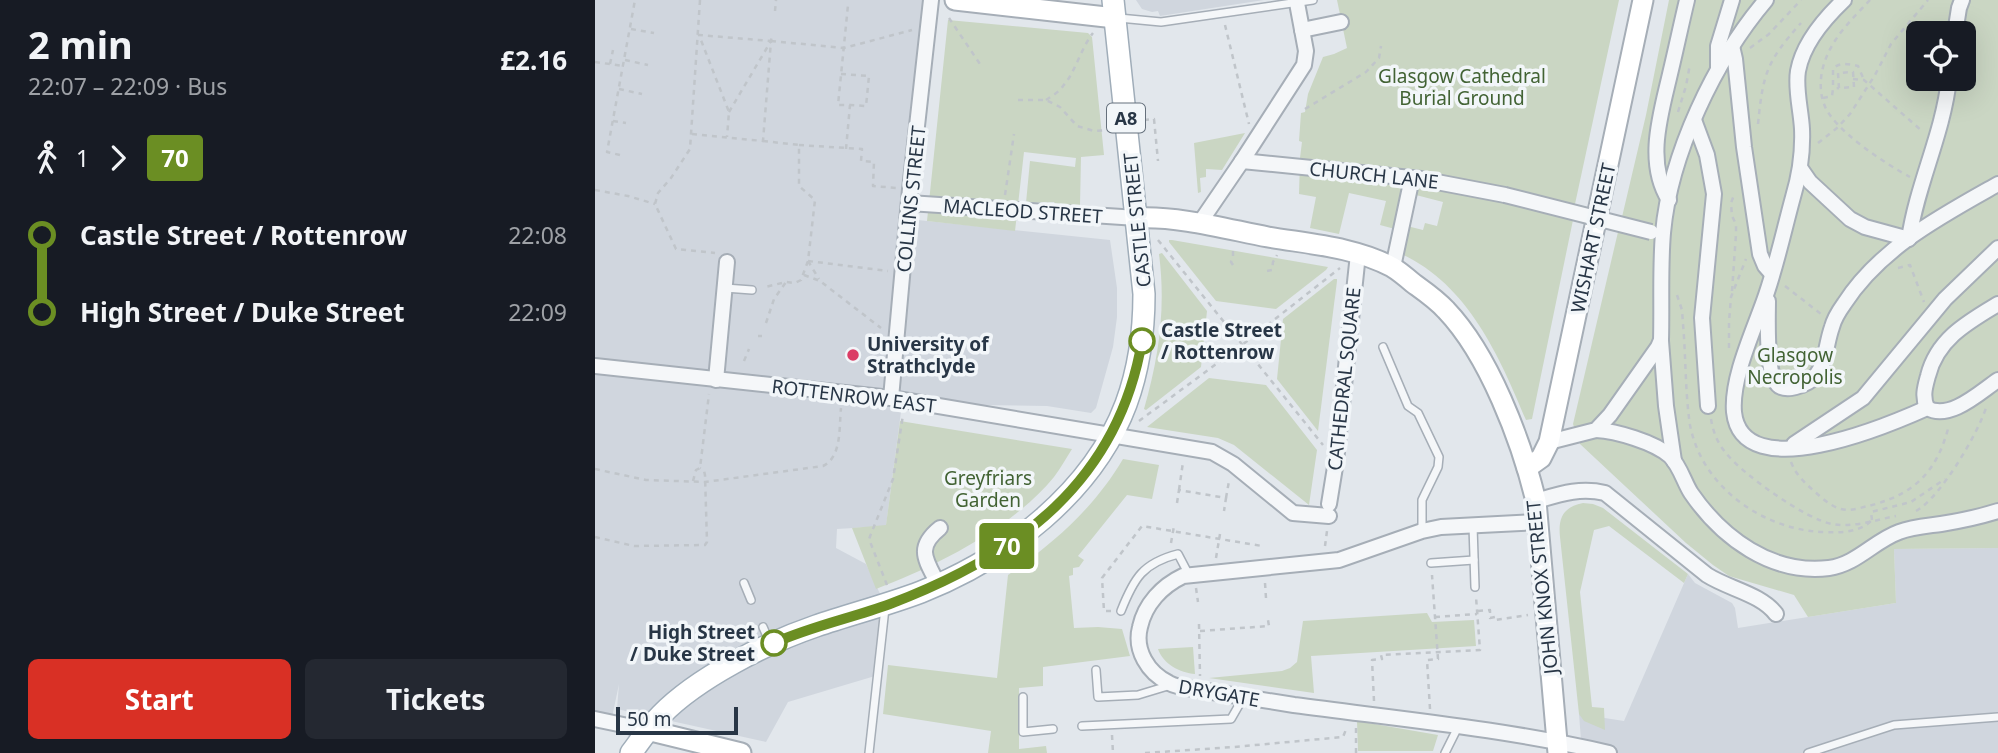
<!DOCTYPE html>
<html lang="en">
<head>
<meta charset="utf-8">
<style>
	body { margin:0; font-family:"Noto Sans",sans-serif; background:#242831; color:#f1f3f6; height:100vh; display:flex; flex-direction:column; font-size:26px; white-space:nowrap }
	* { box-sizing:border-box; margin:0 }
	p { font-size:23px; color:#9ea1a6 }
	.icon { flex:none; width:38px; height:38px; fill:none; stroke:currentColor; stroke-width:2; stroke-linecap:round; stroke-linejoin:round }
	.map { position:relative; flex:1; overflow:hidden }
	.drawer { display:flex; flex-direction:column; background:#171b24; width:595px }
	.drawer>* { flex:none }
	.badge { padding:0 14px; border-radius:5px; font-size:24px; line-height:46px }
	.controls { position:absolute; left:1311px; top:21px; display:grid; gap:14px }
	.controls a { display:grid; place-items:center; width:70px; height:70px; border-radius:10px; background:#171b24; box-shadow:0 7px 28px #0002; font-size:35px }
	.scale { position:absolute; left:21px; bottom:18px; width:122px; box-sizing:border-box; padding-left:7px; border:4px solid #283646; border-top:0; font-size:19px; line-height:24px; white-space:nowrap; color:#283646; -webkit-text-stroke:5px #f2f6f9; paint-order:stroke }
	.map>.badge { position:absolute; translate:-50% -50%; box-shadow:0 0 0 4px #fff }
	.legs { display:flex; align-items:center; gap:10px; height:77px; padding:0 28px; font-size:23px }
	.legs p { margin-inline-start:auto }
	.head { display:flex; align-items:center; justify-content:space-between; height:119px; padding:0 28px }
	h1 { font-size:38px; font-weight:700; line-height:52px }
	.button { display:flex; gap:14px; margin-top:auto; padding:14px 28px }
	.button a { flex:1; height:80px; border-radius:10px; background:#d93025; color:#fff; font-size:28px; font-weight:700; line-height:80px; text-align:center }
	.button a+a { background:#242831; color:#f1f3f6 }
	ul { padding:0 28px; list-style:none }
	li { display:flex; align-items:center; gap:24px; height:77px; font-size:26px }
	li i { display:grid; place-items:center; width:10px; height:100%; margin:0 9px; background:currentColor }
	li i::after { content:''; width:18px; height:18px; margin:-9px; border:5px solid; border-radius:50%; background:#171b24 }
	li p { margin-inline-start:auto }
	li:first-child i { background:linear-gradient(#0000 50%,currentColor 0) }
	li:last-child i { background:linear-gradient(currentColor 50%,#0000 0) }
	main { display:flex; flex:1; min-height:0 }
	.map>svg:first-child { display:block }
	.built { fill:#d0d6de }
	.green { fill:#cad6c3; fill-rule:evenodd }
	.lines { fill:none; stroke-linecap:round; stroke-linejoin:round }
	.lane-casing { stroke:#a6aeb7; stroke-width:10 }
	.street-casing { stroke:#a6aeb7; stroke-width:18 }
	.secondary-casing { stroke:#a6aeb7; stroke-width:23 }
	.primary-casing { stroke:#a0adb9; stroke-width:24 }
	.path { stroke:#c0c5ca; stroke-width:2.5; stroke-dasharray:5 5; stroke-linecap:butt }
	.lane { stroke:#f5f7f9; stroke-width:7 }
	.street { stroke:#f5f7f9; stroke-width:14 }
	.secondary { stroke:#fff; stroke-width:19 }
	.primary { stroke:#fff; stroke-width:21 }
	.street-bridge-casing { stroke:#a6aeb7; stroke-width:18; stroke-linecap:butt }
	.street-bridge { stroke:#f5f7f9; stroke-width:14 }
	.line-1-casing { stroke:#fff; stroke-width:16 }
	.line-1 { stroke:#6b8e23; stroke-width:10 }
	.stop-1-dot { fill:#fff; stroke:#6b8e23; stroke-width:3.5 }
	.poi-dot { fill:#db3d66; stroke:#f2f6f9; stroke-width:2.5 }
	.labels { text-anchor:middle; dominant-baseline:central; stroke-width:7; stroke-linejoin:round; paint-order:stroke }
	.shield { fill:#f2f6f9; stroke:#65707c; stroke-width:2 }
	.shield-label { font-size:18px; font-weight:bold; fill:#283646 }
	.park-label { font-size:19px; fill:#426334; stroke:#f2f6f9 }
	.street-label { font-size:19px; fill:#283646; stroke:#f2f6f9 }
	.stop-label { font-size:19px; font-weight:bold; fill:#283646; stroke:#f2f6f9; text-anchor:start }
	.poi-label { font-size:19px; font-weight:bold; fill:#283646; stroke:#f2f6f9; text-anchor:start }
</style>
</head>
<body>
<main>
<section class="drawer">
<div class="head"><div><h1>2 min</h1><p>22:07 – 22:09 · Bus</p></div><b>£2.16</b></div>
<div class="legs"><svg class="icon" aria-label="walk" viewBox="0 0 24 24"><circle cx="13" cy="4" r="2"/><path d="M13 8l-2 6 4 7M11 14l-3 7M7 12l3-4h3l4 4"/></svg>1<svg class="icon" aria-label="forward" viewBox="0 0 24 24"><path d="M9 5l7 7-7 7"/></svg><b class="badge" style="background:#6b8e23;color:#fff">70</b></div>
<ul>
<li><i style="color:#6b8e23"></i><b>Castle Street / Rottenrow</b><p>22:08</p></li>
<li><i style="color:#6b8e23"></i><b>High Street / Duke Street</b><p>22:09</p></li>
</ul>
<div class="button"><a>Start</a><a>Tickets</a></div>
</section>
<div class="map">
<svg width="1403" height="753" viewBox="0 0 1403 753">
	<rect width="100%" height="100%" fill="#e2e7ec"/>
	<g class="built">
		<polygon points="0,0 336,0 313,219 515,240 522,288 522,317 518,347 501,408 496,413 452,406 307,404 291,526 242,529 241,548 271,564 287,598 280,676 193,702 171,742 22,709 24,684 16,722 0,719"/>
		<polygon points="541,0 669,0 565,16 563,11 557,12 547,9"/>
		<polygon points="1403,548 1403,753 987,753 984,714 1029,721 1093,574 1100,583 1137,603 1140,608 1143,628 1301,603 1299,549"/>
	</g>
	<g class="green">
		<path d="M742,0h282l-44,204 47,13 24,-102 23,-115h329v548l-104,1 2,54 -88,14 -14,-22 -55,-16 -10,-3 -16,-11 -27,-22 -106,-99 -7,-20 45,-192 -45,-12 -41,199 -6,1c-28,-67 -61,-142 -134,-170l3,-21 -15,-4 6,-24 -37,-8 -10,41 -29,-6 6,-31 -17,-3 1,-33 2,-3h-2l2,-16 -3,-1 2,-28 4,-1 3,-18 15,-37 11,-3 13,-6zM1323,33h45v46h-45zM821,195l27,7 -6,24 -12,-3 -2,7 -16,-4z"/>
		<polygon points="353,20 493,33 497,37 509,155 486,157 485,205 462,206 459,202 431,203 435,161 480,167 481,158 429,152 420,231 332,221"/>
		<polygon points="650,133 627,170 611,169 611,177 605,178 606,192 603,193 599,143"/>
		<polygon points="577,240 733,267 731,270 681,309 621,301 574,242 574,240"/>
		<path d="M567,253l45,58 -6,56 -55,43 -2,-1c15,-52 22,-101 15,-155z"/>
		<polygon points="739,279 742,279 742,281 723,431 682,379 688,319"/>
		<polygon points="614,378 671,385 722,450 714,505 639,445 623,438 552,427"/>
		<path d="M305,421l172,28c-6,9 -11,19 -18,28 -42,51 -117,89 -178,112l-24,-61 34,-3z"/>
		<path d="M528,459l36,6 -7,34 -25,-4 -49,61 6,4 -5,7 -6,1v7l-4,1 5,52 24,-1 24,2 8,27 -87,11v19l-24,2v61l27,-3 1,7h-59l3,-22 -108,-17 5,-49 109,13 11,-103c46,-32 86,-67 115,-116z"/>
		<path d="M988,503l10,1 10,4 85,66 -4,9 -75,-57 -15,4 -14,62 12,115 12,1 1,22 -21,-9 -5,-7 -19,-177c-2,-19 3,-30 23,-34z"/>
		<polygon points="832,613 837,622 879,620 881,646 716,656 719,693 614,678 687,671 695,668 702,662 708,621"/>
		<path d="M598,647l2,27c-15,-1 -32,-10 -37,-25z"/>
		<polygon points="762,721 843,735 838,751 763,751"/>
	</g>
	<g class="lines">
		<g class="lane-casing">
			<g id="lane">
				<polyline points="524,18 566,22 718,0"/>
				<polyline points="130,288 157,290"/>
				<polyline points="788,347 813,406 823,413 844,457 843,467 827,500 827,530"/>
				<polyline points="878,526 880,587"/>
				<polyline points="836,563 879,560"/>
				<polyline points="149,583 156,600"/>
				<path d="M526,611c13,-33 22,-48 57,-57l11,21"/>
				<polyline points="168,627 174,641"/>
				<polyline points="501,670 503,697 543,695 576,685"/>
				<polyline points="428,697 428,732 458,729"/>
				<polyline points="487,726 636,719 648,698"/>
				<polyline points="274,753 290,608"/>
				<polyline points="850,753 863,727"/>
				<polyline points="1213,753 1299,725 1403,717"/>
			</g>
		</g>
		<g class="street-casing">
			<g id="street">
				<path d="M1249,0c-20,19 -41,43 -46,71 -3,18 3,39 4,58 1,24 -2,45 -9,68 -9,33 -16,66 -27,98 -11,33 -35,82 -32,117 8,76 155,13 193,-4 23,13 53,-16 71,-28"/>
				<polyline points="707,30 746,22"/>
				<polyline points="1360,33 1364,8 1367,0"/>
				<polyline points="1137,46 1140,59 1149,147 1165,254 1170,266 1177,274"/>
				<polyline points="1123,69 1123,46 1137,0"/>
				<polyline points="1099,120 1112,155 1119,194 1107,318 1113,406"/>
				<polyline points="647,161 826,179 910,195"/>
				<path d="M1206,169l9,13 40,37 15,8 44,12c8,-55 34,-105 40,-160"/>
				<path d="M1074,200c-24,-38 -8,-87 1,-126 6,-25 11,-49 17,-74"/>
				<polyline points="314,203 542,218"/>
				<polyline points="604,224 647,161 709,65 711,51 702,3"/>
				<polyline points="798,267 817,178"/>
				<path d="M1173,301c0,16 -3,81 13,86 7,3 15,0 21,-2 25,-9 22,-36 30,-58 2,-8 7,-16 12,-23 36,-56 97,-88 154,-120"/>
				<polyline points="1066,341 1071,406 1079,461"/>
				<polyline points="0,366 296,398 617,452 638,464 698,513 734,516"/>
				<polyline points="121,380 132,262"/>
				<polyline points="296,398 315,189 336,0"/>
				<path d="M1332,408c-5,-12 -2,-21 1,-32 9,-37 40,-54 70,-72"/>
				<path d="M1001,430c20,1 58,12 74,26 10,10 14,26 21,37 31,45 81,82 138,75 28,-4 45,-27 70,-36 13,-5 28,-6 42,-8 19,-3 38,-7 57,-13"/>
				<path d="M954,442l47,-12 14,-15 48,-68 3,-7c1,-35 -1,-72 2,-107 7,-79 52,-173 103,-233"/>
				<polyline points="1199,444 1268,398 1350,299 1403,248"/>
				<path d="M941,501c24,-7 44,-14 69,-8l102,82c22,14 54,19 69,39"/>
				<polyline points="734,504 741,461 763,254"/>
				<path d="M943,522l-97,5 -19,4 -83,29 -156,16c-21,10 -38,28 -43,51 -6,23 8,46 29,56 9,5 21,5 31,7 31,5 63,10 94,15 105,14 212,24 315,48"/>
				<path d="M343,584c-12,-24 -23,-36 2,-56"/>
				<polyline points="0,719 52,730"/>
			</g>
		</g>
		<g class="secondary-casing">
			<g id="secondary">
				<polyline points="360,0 520,18"/>
				<path d="M542,218c43,-2 89,11 131,19 41,7 87,10 124,30 7,4 14,10 21,16 11,8 23,16 33,27 43,45 75,130 90,191l22,252"/>
				<polyline points="932,468 946,458 954,442 1048,0"/>
				<polyline points="52,730 146,753"/>
			</g>
		</g>
		<g class="primary-casing">
			<path id="primary" d="M36,753c10,-13 18,-26 30,-38 36,-37 105,-72 155,-89 35,-12 71,-21 105,-34 86,-34 172,-100 205,-188 13,-35 18,-73 18,-110l-31,-294"/>
		</g>
		<g class="path">
			<polyline points="105,0 95,149 76,178 63,193 60,204 81,249 120,253"/>
			<path d="M1275,0c-17,18 -37,37 -45,61 -5,13 -6,30 -1,43 9,26 62,60 86,73"/>
			<polyline points="180,11 181,0"/>
			<polyline points="354,18 387,67"/>
			<polyline points="630,25 654,124"/>
			<polyline points="36,29 59,33"/>
			<polyline points="176,41 249,48 317,30"/>
			<polyline points="1155,48 1174,34 1206,0"/>
			<polyline points="30,60 53,65"/>
			<polyline points="0,62 29,66"/>
			<polyline points="15,64 18,50"/>
			<polygon points="1258,72 1259,87 1244,88 1243,73"/>
			<polyline points="246,74 274,76 271,106 255,105"/>
			<polyline points="1258,79 1269,80 1327,131"/>
			<path d="M1238,85v-17c8,-6 16,-4 25,-2l6,14"/>
			<polyline points="24,89 47,94"/>
			<polyline points="1228,98 1237,96 1238,89 1244,88"/>
			<polyline points="423,100 451,100 465,107 482,126 499,131 513,130"/>
			<path d="M451,100c6,-4 13,-8 17,-14 12,-13 18,-38 30,-53"/>
			<polyline points="710,109 771,72 784,58 786,46"/>
			<polyline points="134,112 176,41 177,34"/>
			<polyline points="1083,112 1091,86 1095,64"/>
			<polyline points="549,120 559,119 563,161"/>
			<polyline points="18,121 31,123"/>
			<path d="M1163,124c5,-51 9,-63 43,-101"/>
			<polyline points="97,134 168,141 176,41 104,35 134,112 132,137"/>
			<polyline points="168,141 204,145 204,186 220,200 213,261 206,280 200,283 191,282 170,287"/>
			<polyline points="1223,143 1242,128 1255,114 1280,75 1296,44 1333,0"/>
			<polyline points="204,145 267,149 266,161 279,162 278,186 302,188"/>
			<polyline points="251,149 255,105 243,105 253,5"/>
			<polyline points="25,155 12,152 40,0"/>
			<polyline points="0,190 33,196 60,204"/>
			<polyline points="410,195 419,134"/>
			<polyline points="563,240 728,445"/>
			<polyline points="213,261 293,271"/>
			<polyline points="213,261 224,279"/>
			<polyline points="638,265 636,262 638,256 638,249"/>
			<polyline points="1303,268 1315,265 1329,302"/>
			<polyline points="672,271 677,270 678,262 682,255"/>
			<polyline points="209,275 225,281 286,328"/>
			<polyline points="1190,286 1226,314"/>
			<polyline points="1137,291 1141,234 1141,224 1137,216 1136,203 1139,195"/>
			<path d="M1082,295l5,15 1,14c3,33 2,68 7,101 11,58 65,99 121,106 20,2 47,4 61,-11"/>
			<polyline points="171,323 179,299 191,282"/>
			<polyline points="163,336 167,336"/>
			<polyline points="1134,348 1134,322 1136,297 1151,259"/>
			<polyline points="149,361 154,349"/>
			<path d="M1116,419c2,13 7,25 15,34 16,21 81,67 106,71 21,4 43,-4 64,-8"/>
			<polyline points="544,421 647,345 745,268"/>
			<path d="M1196,462c5,13 13,20 23,29 8,7 16,15 27,18 10,3 21,-2 31,-4 45,-12 66,-36 77,-80"/>
			<path d="M0,469l51,11 59,2 118,-16c19,-9 16,-39 18,-58"/>
			<polyline points="98,481 101,470 105,468 114,394"/>
			<polyline points="584,490 588,462"/>
			<polyline points="631,498 634,481"/>
			<polyline points="582,503 584,490 631,498 629,511"/>
			<path d="M1321,511c24,-13 61,-76 70,-103"/>
			<polyline points="1277,520 1276,512 1316,502 1350,479"/>
			<polyline points="0,537 39,546 110,545 112,542 110,475 109,471 105,468"/>
			<polyline points="576,543 579,526"/>
			<polyline points="730,546 732,531"/>
			<polyline points="621,558 625,534"/>
			<polyline points="670,583 671,598"/>
			<polyline points="292,585 274,539 298,479 308,415"/>
			<polyline points="601,588 603,602"/>
			<polyline points="516,611 509,611 507,578 547,526 667,546"/>
			<polyline points="883,611 895,610 895,618 900,617 900,620 933,615"/>
			<polyline points="840,617 882,614"/>
			<polyline points="604,624 605,676"/>
			<polyline points="605,631 674,626 673,620"/>
			<polyline points="779,701 777,660 787,659 786,655 885,650 881,597"/>
			<polyline points="835,709 832,660 843,659 837,575"/>
			<polyline points="761,728 761,753"/>
			<polyline points="517,735 518,753"/>
			<polyline points="550,753 639,747 748,737 752,727"/>
		</g>
		<use href="#lane" class="lane"/>
		<use href="#street" class="street"/>
		<use href="#secondary" class="secondary"/>
		<use href="#primary" class="primary"/>
		<g class="street-bridge-casing">
			<polyline id="street-bridge" points="910,195 1056,232"/>
		</g>
		<use href="#street-bridge" class="street-bridge"/>
	</g>
	<g class="lines">
		<g class="line-1-casing">
			<path id="line-1" d="M179,643c38,-17 78,-25 116,-39 127,-48 228,-122 252,-263"/>
		</g>
		<use href="#line-1" class="line-1"/>
	</g>
	<g class="stop-1-dot">
		<circle cx="547" cy="341" r="12"/>
		<circle cx="179" cy="643" r="12"/>
	</g>
	<circle class="poi-dot" cx="258" cy="355" r="7"/>
	<g class="labels">
		<rect class="shield" x="512" y="103.5" width="38" height="29" rx="5"/>
		<g class="shield-label">
			<text x="531" y="118">A8</text>
		</g>
		<g class="park-label">
			<text x="867" y="76">Glasgow Cathedral<tspan x="867" dy="22">Burial Ground</tspan></text>
			<text x="1200" y="355">Glasgow<tspan x="1200" dy="22">Necropolis</tspan></text>
			<text x="393" y="478">Greyfriars<tspan x="393" dy="22">Garden</tspan></text>
		</g>
		<g class="street-label">
			<text transform="translate(779 175) rotate(6)">CHURCH LANE</text>
			<text transform="translate(316 199) rotate(-84)">COLLINS STREET</text>
			<text transform="translate(428 211) rotate(4)">MACLEOD STREET</text>
			<text transform="translate(542 220) rotate(-96)">CASTLE STREET</text>
			<text transform="translate(998 238) rotate(-78)">WISHART STREET</text>
			<text transform="translate(749 379) rotate(-84)">CATHEDRAL SQUARE</text>
			<text transform="translate(259 396) rotate(7)">ROTTENROW EAST</text>
			<text transform="translate(947 587) rotate(-96)">JOHN KNOX STREET</text>
			<text transform="translate(624 693) rotate(10)">DRYGATE</text>
		</g>
		<g class="stop-label">
			<text x="566" y="330">Castle Street<tspan x="566" dy="22">/ Rottenrow</tspan></text>
			<text x="160" y="632" text-anchor="end">High Street<tspan x="160" dy="22">/ Duke Street</tspan></text>
		</g>
		<g class="poi-label">
			<text x="272" y="344">University of<tspan x="272" dy="22">Strathclyde</tspan></text>
		</g>
	</g>
</svg>
<div class="controls">
<a><svg class="icon" aria-label="locate" viewBox="0 0 24 24"><circle cx="12" cy="12" r="6"/><path d="M12 2v4M12 18v4M2 12h4M18 12h4"/></svg></a>
</div>
<div class="scale">50 m</div>
<b class="badge" style="left:412px;top:546px;background:#6b8e23;color:#fff">70</b>
</div>
</main>
</body>
</html>
